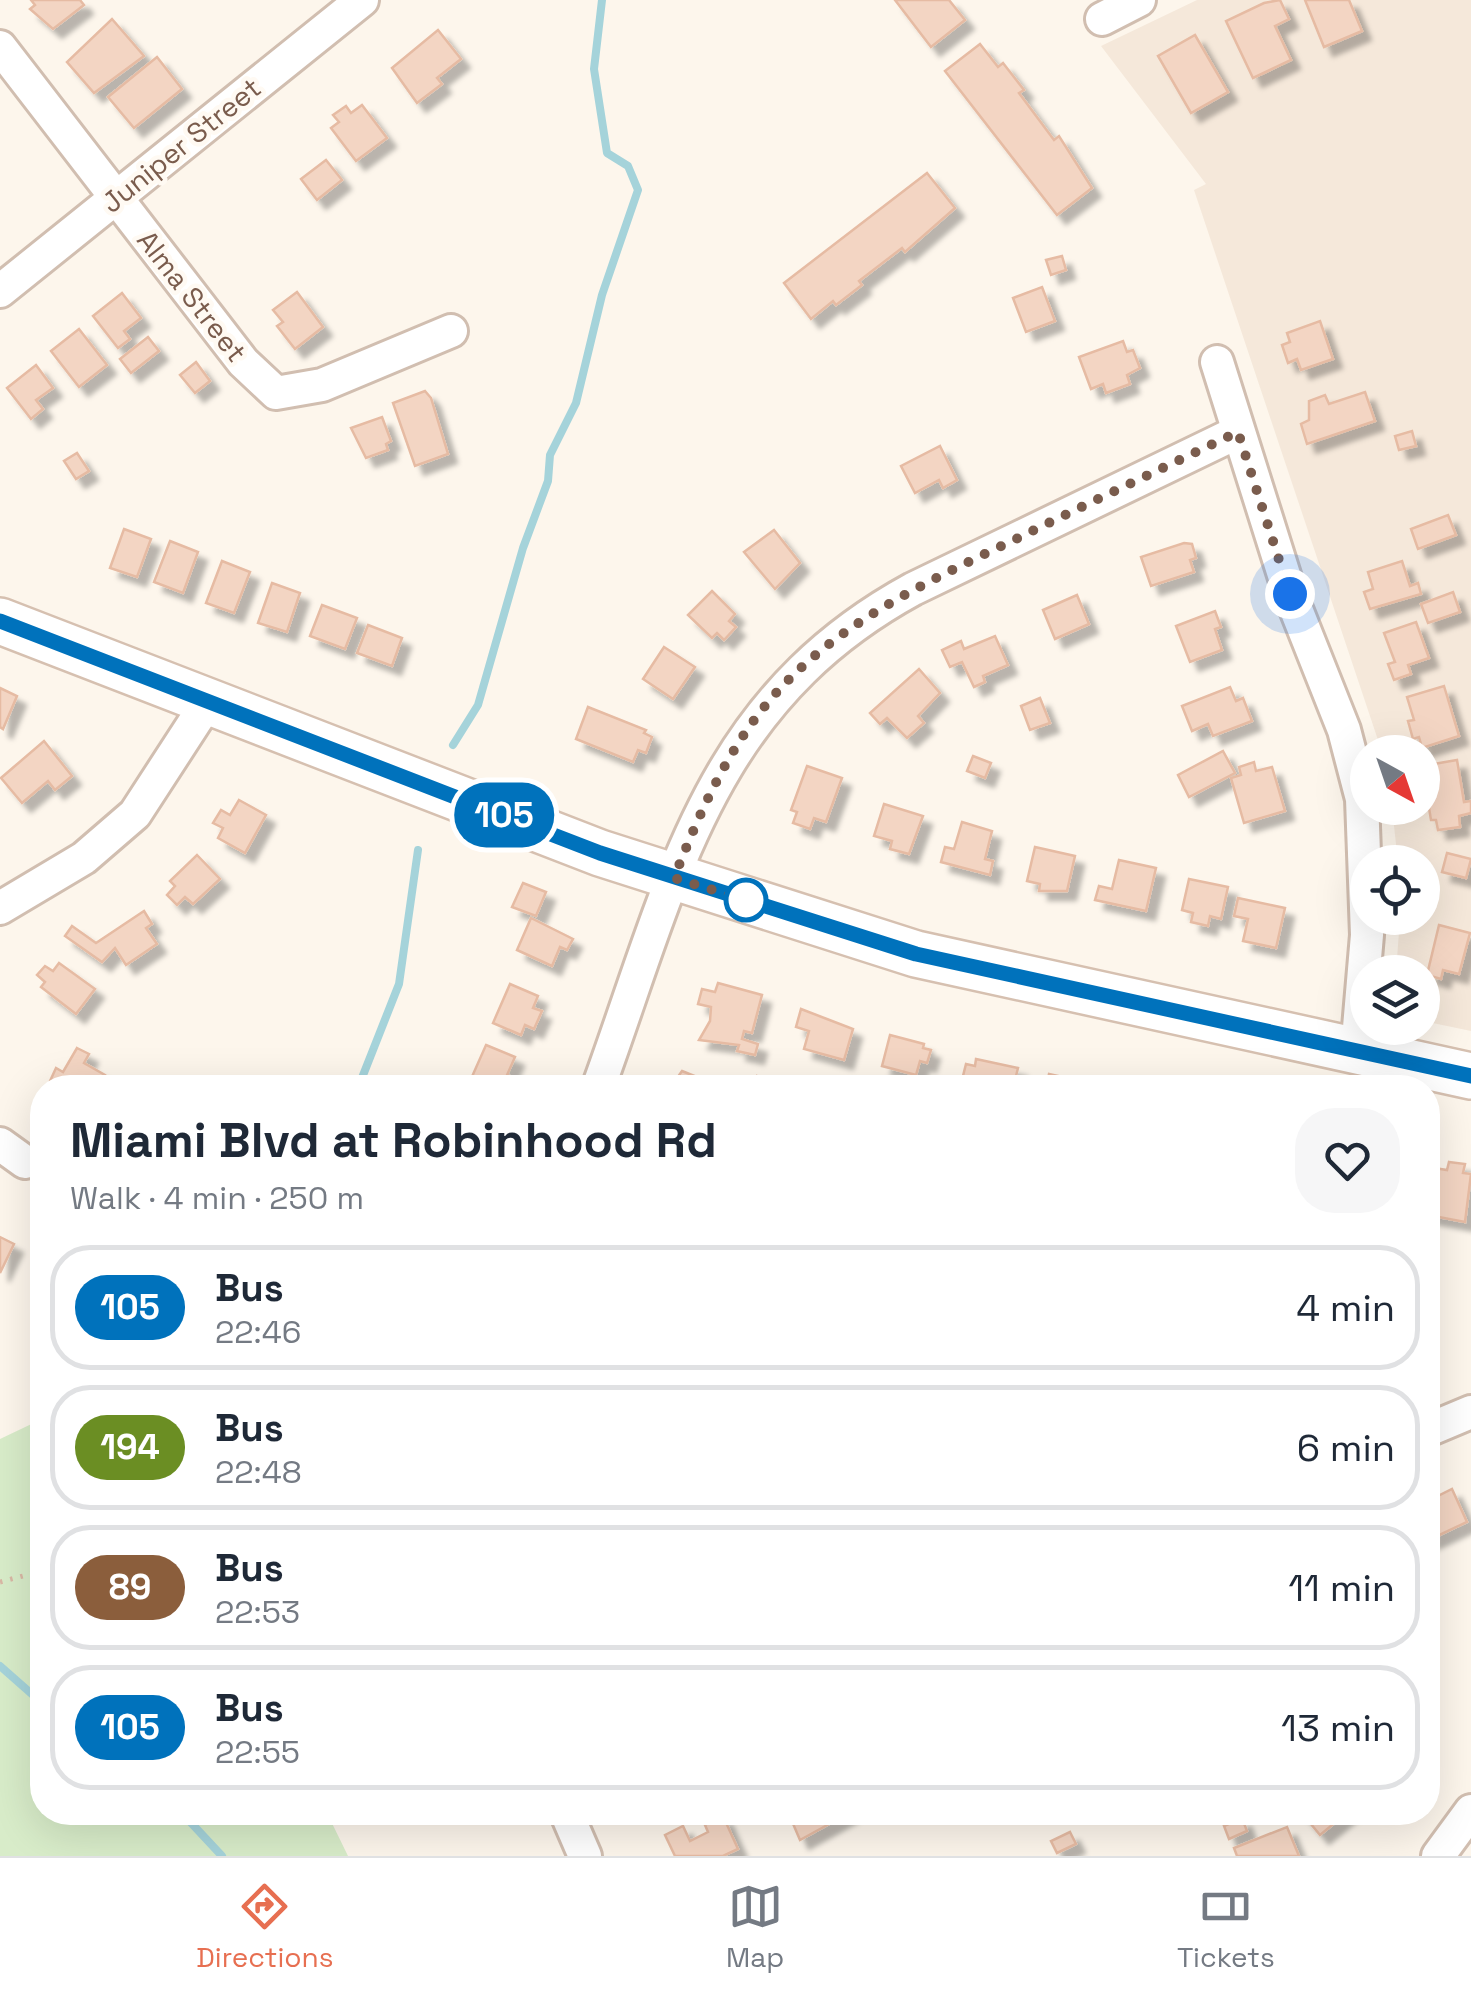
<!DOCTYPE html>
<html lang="en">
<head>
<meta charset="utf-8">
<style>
	body { margin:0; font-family:"Space Grotesk",sans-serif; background:#f6f6f7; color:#1f2937; height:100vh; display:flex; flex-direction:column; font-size:38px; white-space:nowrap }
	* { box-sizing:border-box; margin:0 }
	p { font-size:32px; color:#747a83 }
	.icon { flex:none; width:55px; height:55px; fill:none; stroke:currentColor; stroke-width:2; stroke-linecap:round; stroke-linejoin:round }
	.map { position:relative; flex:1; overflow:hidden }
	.drawer { position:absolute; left:30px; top:1075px; width:1410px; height:750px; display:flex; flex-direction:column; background:#fff; border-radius:40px; box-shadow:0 10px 40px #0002 }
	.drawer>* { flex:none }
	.badge { padding:0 20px; border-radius:32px; font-size:35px; line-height:65px }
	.needle { width:65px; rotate:140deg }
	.controls { position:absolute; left:1350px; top:735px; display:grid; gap:20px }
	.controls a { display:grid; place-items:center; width:90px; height:90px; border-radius:50%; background:#fff; box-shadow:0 10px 40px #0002; font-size:50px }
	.you { position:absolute; width:50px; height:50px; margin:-25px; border:8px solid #fff; border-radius:50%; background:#1a73e8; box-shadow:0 0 0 15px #1a73e833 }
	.map>.badge { position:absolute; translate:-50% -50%; box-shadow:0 0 0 5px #fff }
	.round { display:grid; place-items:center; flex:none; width:105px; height:105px; border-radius:40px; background:#f6f6f7 }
	.headline { display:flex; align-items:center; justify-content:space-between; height:170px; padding:0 40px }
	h1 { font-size:48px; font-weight:800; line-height:75px }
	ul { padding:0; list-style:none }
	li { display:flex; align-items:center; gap:30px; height:125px; margin:0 20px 15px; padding:0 20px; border:5px solid #e0e1e3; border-radius:40px }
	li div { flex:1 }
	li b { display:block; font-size:38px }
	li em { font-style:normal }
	li .badge { min-width:110px; font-weight:700; text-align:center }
	.tabs { display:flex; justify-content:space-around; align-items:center; height:140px; border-top:2px solid #e0e1e3; background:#fff; font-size:28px; color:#747a83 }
	.tabs a { display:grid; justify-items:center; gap:5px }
	.tabs .active { color:#e76f51 }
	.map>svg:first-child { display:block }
	.residential { fill:#f5e8da }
	.green { fill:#d8ecc9 }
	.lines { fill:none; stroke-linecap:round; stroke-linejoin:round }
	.stream { stroke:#a5d3da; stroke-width:8 }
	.building { fill:#f3d5c3; stroke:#e6bba3; stroke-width:2.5; filter:url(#shadow) }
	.minor-casing { stroke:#d1beb0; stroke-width:38 }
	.secondary-casing { stroke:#d6c0b0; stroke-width:50 }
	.path { stroke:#d9b8a5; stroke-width:5; stroke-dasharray:2.5 8; stroke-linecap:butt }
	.minor { stroke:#fff; stroke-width:32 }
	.secondary { stroke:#fff; stroke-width:45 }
	.line-casing { stroke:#fff; stroke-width:22 }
	.line { stroke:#0072bc; stroke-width:15 }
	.walk { stroke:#7a5c4d; stroke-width:10; stroke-dasharray:0 18 }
	.stop-dot { fill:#fff; stroke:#0072bc; stroke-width:5 }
	.labels { text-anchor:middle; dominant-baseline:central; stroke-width:9; stroke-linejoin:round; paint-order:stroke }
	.street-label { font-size:28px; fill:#7a5c4d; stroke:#fffaf3 }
</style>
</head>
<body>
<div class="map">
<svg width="1471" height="1856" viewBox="0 0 1471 1856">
	<defs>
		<filter id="shadow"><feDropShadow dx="9" dy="9" stdDeviation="2.5" flood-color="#0004"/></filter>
	</defs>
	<rect width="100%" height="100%" fill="#fdf6ec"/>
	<polygon class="residential" points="1197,0 1471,0 1471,1031 1423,1021 1422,972 1396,972 1400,918 1422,918 1422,862 1398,862 1392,808 1422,808 1422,752 1382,752 1194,190 1206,184 1101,46"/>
	<polygon class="green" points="42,1419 42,1812 327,1813 348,1856 0,1856 0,1439"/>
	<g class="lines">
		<g class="stream">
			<polyline points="453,745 478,705 523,548 548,481 550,455 576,403 602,295 638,190 628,166 607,153 594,69 602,0"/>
			<polyline points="358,1088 399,984 418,850"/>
			<polyline points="0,1666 42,1703"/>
			<polyline points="181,1812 222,1856"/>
		</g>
	</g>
	<g class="building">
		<polygon points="31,0 80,0 84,5 53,29 30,9 35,5"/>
		<polygon points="895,0 949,0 965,20 931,47"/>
		<polygon points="1280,0 1289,19 1275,26 1291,60 1253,78 1226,21 1264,3"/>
		<polygon points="1305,0 1349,0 1362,31 1324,47"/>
		<polygon points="112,19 144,56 94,93 67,62"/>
		<polygon points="438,30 461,59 437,78 442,84 417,103 392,68"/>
		<polygon points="1195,35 1228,92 1191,113 1158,56"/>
		<polygon points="980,44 998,67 1003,63 1024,90 1019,93 1054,140 1059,136 1092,188 1057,215 945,71"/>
		<polygon points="157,57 182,89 134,128 108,97"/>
		<polygon points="362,105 387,138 356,161 331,128 339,122 333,115 346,106 351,113"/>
		<polygon points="326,160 342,180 317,200 301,179"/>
		<polygon points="927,173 955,208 905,252 902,248 859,281 862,285 836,305 833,301 811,319 784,283"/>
		<polygon points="1062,256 1066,270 1051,275 1046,260"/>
		<polygon points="1042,287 1055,321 1026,332 1013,298"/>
		<polygon points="297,292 323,327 295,349 277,326 283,322 273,310"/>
		<polygon points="122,293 141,318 124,331 130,339 118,348 93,316"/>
		<polygon points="1320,321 1333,359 1301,370 1297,359 1288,363 1282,345 1290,342 1287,333"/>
		<polygon points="79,329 107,365 79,387 51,351"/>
		<polygon points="148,337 159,351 131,373 120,359"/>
		<polygon points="1123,341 1127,352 1133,350 1140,368 1127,375 1130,384 1106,393 1103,384 1091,389 1079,357"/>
		<polygon points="196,362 210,381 195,393 180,375"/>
		<polygon points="36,365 53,388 36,400 43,409 31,419 7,388"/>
		<polygon points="425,391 431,398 448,454 415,466 393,403"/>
		<polygon points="1365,392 1375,421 1307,444 1301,424 1309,420 1309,401 1325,395 1329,404"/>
		<polygon points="382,417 391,441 386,444 388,450 366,458 351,428"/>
		<polygon points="1412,431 1416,446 1399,450 1395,436"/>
		<polygon points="940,446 957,480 943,488 939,480 915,493 901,466"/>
		<polygon points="77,453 89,471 76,479 64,461"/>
		<polygon points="1448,515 1456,535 1418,549 1411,529"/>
		<polygon points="124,529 151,539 137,577 110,568"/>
		<polygon points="774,530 800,563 775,589 744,552"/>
		<polygon points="170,541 198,552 183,593 154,582"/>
		<polygon points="1184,543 1192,544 1196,558 1190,560 1194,572 1151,586 1141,557"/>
		<polygon points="222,561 250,572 234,613 206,603"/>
		<polygon points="1402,561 1410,586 1418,583 1421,594 1370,609 1364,592 1373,589 1368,572"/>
		<polygon points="272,583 300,593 287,632 258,623"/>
		<polygon points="712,591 735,614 729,621 736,627 724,640 717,633 712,638 688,615"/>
		<polygon points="1453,592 1460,612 1428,623 1421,604"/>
		<polygon points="1077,595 1089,624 1055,639 1043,610"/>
		<polygon points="322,605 357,618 345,649 310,636"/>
		<polygon points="1215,611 1221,627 1215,629 1222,650 1190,662 1176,626"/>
		<polygon points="1416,622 1429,658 1408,665 1411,674 1394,680 1388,664 1395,662 1384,633"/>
		<polygon points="368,625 402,638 392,666 357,653"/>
		<polygon points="995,636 1008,665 983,676 985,682 974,687 962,662 950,667 942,650 961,641 964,649"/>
		<polygon points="664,647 695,667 673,699 643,679"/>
		<polygon points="919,669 940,693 918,716 924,723 907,738 887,718 880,724 870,713"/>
		<polygon points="1444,686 1459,736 1422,748 1419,737 1413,739 1408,721 1414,720 1407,697"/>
		<polygon points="1230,687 1236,701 1243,698 1252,721 1213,736 1208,724 1192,731 1182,706"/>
		<polygon points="0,688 17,696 3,729 0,727"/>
		<polygon points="1040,698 1050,723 1030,730 1021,706"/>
		<polygon points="588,707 646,730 644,733 652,737 646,753 638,750 633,762 576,739"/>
		<polygon points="44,741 72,776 55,790 48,781 22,803 1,778"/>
		<polygon points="1223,751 1235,773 1189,797 1178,775"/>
		<polygon points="973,756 991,763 985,778 967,771"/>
		<polygon points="1457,760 1464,802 1471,801 1471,813 1459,816 1460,827 1438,830 1436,820 1431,820 1422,766"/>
		<polygon points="1254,762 1256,771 1272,767 1285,811 1244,823 1231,778 1241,775 1239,767"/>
		<polygon points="807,766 842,778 826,822 814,818 810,829 793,823 797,812 791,810"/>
		<polygon points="239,800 266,815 245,853 218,838 223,828 213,823 221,810 230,815"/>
		<polygon points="884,804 923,816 909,854 890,849 892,841 874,836"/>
		<polygon points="962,822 992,831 985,859 993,861 990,875 941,862 945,847 954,849"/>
		<polygon points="1035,847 1075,856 1067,891 1039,891 1040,884 1027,881"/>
		<polygon points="1447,853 1471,859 1466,878 1442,872"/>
		<polygon points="197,855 220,879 193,904 185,897 177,905 167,895 175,886 170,881"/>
		<polygon points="1119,860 1156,868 1146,911 1095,900 1099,886 1112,889"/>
		<polygon points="1189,879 1228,887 1221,919 1210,916 1208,926 1191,922 1193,913 1182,910"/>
		<polygon points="523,883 546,892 536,916 512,907"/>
		<polygon points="1238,898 1285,908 1276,948 1243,941 1248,919 1234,916"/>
		<polygon points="144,911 152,924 146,928 157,944 126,965 115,948 102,962 65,936 72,926 96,943"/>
		<polygon points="531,918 573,939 567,950 560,947 552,966 517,950"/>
		<polygon points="1439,925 1470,933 1459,974 1443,970 1441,979 1427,975"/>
		<polygon points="59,963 95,989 76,1014 41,987 45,982 37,975 45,966 53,971"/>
		<polygon points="718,983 762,995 752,1033 744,1031 742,1039 758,1044 755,1055 737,1051 739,1045 699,1040 710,1021 711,1007 698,1004 702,989 715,992"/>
		<polygon points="510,984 538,996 533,1008 542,1011 534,1029 525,1025 521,1035 493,1023"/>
		<polygon points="801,1009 853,1029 844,1060 804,1049 809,1031 796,1027"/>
		<polygon points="890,1035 924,1044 923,1048 931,1050 927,1063 920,1061 916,1075 882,1066"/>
		<polygon points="486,1045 515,1057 507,1075 514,1078 509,1088 467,1088"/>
		<polygon points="77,1048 89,1054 84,1063 105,1075 99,1088 56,1088 50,1081 56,1068 63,1072"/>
		<polygon points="976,1059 1018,1068 1013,1088 970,1088 971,1083 962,1080 966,1064 975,1066"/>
		<polygon points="682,1071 717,1085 716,1088 670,1088"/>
		<polygon points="1049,1074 1085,1082 1084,1088 1046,1088"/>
		<polygon points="757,1076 775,1086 774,1088 751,1088"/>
		<polygon points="1449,1162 1465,1164 1463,1173 1471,1174 1465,1222 1428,1215 1434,1168 1447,1170"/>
		<polygon points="0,1237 14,1244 0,1273"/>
		<polygon points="1452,1489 1467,1522 1429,1540 1428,1501"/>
		<polygon points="788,1812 848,1812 849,1813 800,1840"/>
		<polygon points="1301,1812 1348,1812 1320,1835"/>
		<polygon points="723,1816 738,1849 723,1856 675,1856 665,1835 683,1826 690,1841 708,1832 705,1825"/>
		<polygon points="1242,1818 1247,1831 1229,1839 1224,1826"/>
		<polygon points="1287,1827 1299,1856 1237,1856 1234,1848"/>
		<polygon points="1070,1832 1076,1844 1057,1853 1051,1841"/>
	</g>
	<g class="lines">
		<g class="minor-casing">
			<g id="minor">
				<polyline points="1102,19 1139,0"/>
				<polyline points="0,47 243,362 276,393 322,385 451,331"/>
				<polyline points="0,291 362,0"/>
				<polyline points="1217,362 1290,594 1344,730 1362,799 1367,935 1357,1051"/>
				<polyline points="0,908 84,858 135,814 209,700"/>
				<path d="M598,1088c75,-205 108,-386 315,-499l325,-157"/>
				<polyline points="0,1144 25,1162"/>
				<polyline points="1428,1430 1471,1412"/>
				<polyline points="566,1812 585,1856"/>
				<polyline points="1438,1856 1471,1811"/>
			</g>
		</g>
		<g class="secondary-casing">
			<polyline id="secondary" points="0,621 600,853 916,954 1471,1076"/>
		</g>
		<polyline class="path" points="0,1582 42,1571"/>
		<use href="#minor" class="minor"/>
		<use href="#secondary" class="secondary"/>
	</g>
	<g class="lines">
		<g class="line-casing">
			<polyline id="line" points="0,621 600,853 916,954 1471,1076"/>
		</g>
		<use href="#line" class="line"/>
		<path class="walk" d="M746,900l-72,-22c26,-66 54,-131 102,-185 66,-73 155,-113 242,-155 73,-36 147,-71 220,-106l52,162"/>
	</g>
	<circle class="stop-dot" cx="746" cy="900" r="20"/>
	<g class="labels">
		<g class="street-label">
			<text transform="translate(181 145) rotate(-39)">Juniper Street</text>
			<text transform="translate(192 296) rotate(52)">Alma Street</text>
		</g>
	</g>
</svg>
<div class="controls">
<a><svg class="needle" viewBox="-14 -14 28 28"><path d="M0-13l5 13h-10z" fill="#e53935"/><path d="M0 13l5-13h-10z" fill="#747a83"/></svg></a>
<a><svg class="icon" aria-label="locate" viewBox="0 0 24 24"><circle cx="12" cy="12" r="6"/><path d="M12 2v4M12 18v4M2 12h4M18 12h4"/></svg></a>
<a><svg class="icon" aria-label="layers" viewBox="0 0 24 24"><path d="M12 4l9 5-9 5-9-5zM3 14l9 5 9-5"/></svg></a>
</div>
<div class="you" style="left:1290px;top:594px"></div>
<b class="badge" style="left:504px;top:815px;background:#0072bc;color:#fff">105</b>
<section class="drawer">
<div class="headline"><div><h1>Miami Blvd at Robinhood Rd</h1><p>Walk · 4 min · 250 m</p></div><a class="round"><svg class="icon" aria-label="heart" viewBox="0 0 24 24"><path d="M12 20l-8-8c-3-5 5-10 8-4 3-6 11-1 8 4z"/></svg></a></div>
<ul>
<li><span class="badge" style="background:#0072bc;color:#fff">105</span><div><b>Bus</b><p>22:46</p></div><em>4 min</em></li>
<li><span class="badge" style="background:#6b8e23;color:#fff">194</span><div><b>Bus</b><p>22:48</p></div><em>6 min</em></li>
<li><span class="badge" style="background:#8b5e3c;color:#fff">89</span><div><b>Bus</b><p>22:53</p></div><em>11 min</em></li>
<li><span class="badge" style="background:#0072bc;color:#fff">105</span><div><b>Bus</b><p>22:55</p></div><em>13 min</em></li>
</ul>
</section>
</div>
<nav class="tabs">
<a class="active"><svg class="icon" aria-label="directions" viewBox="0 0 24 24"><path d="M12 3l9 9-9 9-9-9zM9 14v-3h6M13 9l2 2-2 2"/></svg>Directions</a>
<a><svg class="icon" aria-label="map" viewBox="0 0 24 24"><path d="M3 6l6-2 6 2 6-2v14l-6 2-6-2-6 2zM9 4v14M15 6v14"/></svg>Map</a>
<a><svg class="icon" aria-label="tickets" viewBox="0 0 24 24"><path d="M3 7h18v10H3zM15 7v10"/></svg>Tickets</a>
</nav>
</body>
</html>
